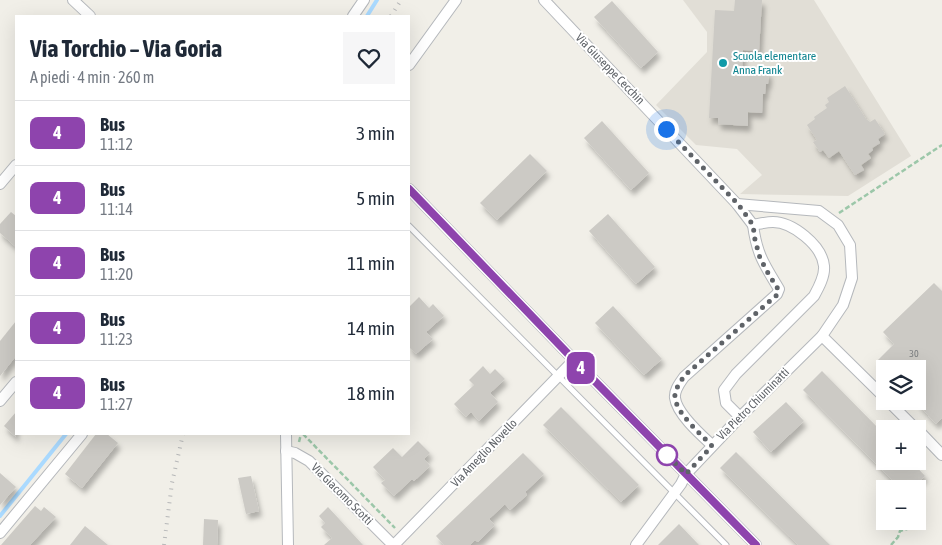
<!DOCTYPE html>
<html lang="it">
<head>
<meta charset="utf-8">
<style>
	body { margin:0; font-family:"Asap Condensed",sans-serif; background:#f6f6f7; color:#1f2937; height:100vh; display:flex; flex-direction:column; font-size:19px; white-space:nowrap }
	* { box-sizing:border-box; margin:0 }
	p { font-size:16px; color:#747a83 }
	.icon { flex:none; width:28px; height:28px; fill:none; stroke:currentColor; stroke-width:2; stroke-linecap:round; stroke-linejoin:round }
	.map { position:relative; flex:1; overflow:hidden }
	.side { position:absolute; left:15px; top:15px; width:395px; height:420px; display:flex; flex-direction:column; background:#fff; border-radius:0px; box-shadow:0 5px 20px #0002 }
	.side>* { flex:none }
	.badge { padding:0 10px; border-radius:8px; font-size:18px; line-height:32px }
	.controls { position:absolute; left:876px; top:360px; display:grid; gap:10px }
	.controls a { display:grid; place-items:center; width:50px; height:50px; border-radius:0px; background:#fff; box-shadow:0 5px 20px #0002; font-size:25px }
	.you { position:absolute; width:25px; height:25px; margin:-12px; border:4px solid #fff; border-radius:50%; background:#1a73e8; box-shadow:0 0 0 8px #1a73e833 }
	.map>.badge { position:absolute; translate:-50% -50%; box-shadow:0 0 0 2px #fff }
	.round { display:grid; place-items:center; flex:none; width:52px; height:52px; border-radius:0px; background:#f6f6f7 }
	.headline { display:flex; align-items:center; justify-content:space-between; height:85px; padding:0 15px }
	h1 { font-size:24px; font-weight:700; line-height:38px }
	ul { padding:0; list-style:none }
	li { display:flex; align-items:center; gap:15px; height:65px; padding:0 15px; border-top:1px solid #e0e1e3 }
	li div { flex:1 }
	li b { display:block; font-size:19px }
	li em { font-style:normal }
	li .badge { min-width:55px; font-weight:700; text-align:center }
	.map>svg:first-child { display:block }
	.education { fill:#e1ded6 }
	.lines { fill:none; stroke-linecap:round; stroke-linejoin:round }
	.stream { stroke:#aadaff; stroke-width:4 }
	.building { fill:#cccac5; filter:url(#shadow) }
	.lane-casing { stroke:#b5b8bc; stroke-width:7 }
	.street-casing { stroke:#b5b8bc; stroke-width:12 }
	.path { stroke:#9cc7a9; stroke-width:2.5; stroke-dasharray:5 2.5; stroke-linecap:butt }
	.lane { stroke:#fff; stroke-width:5 }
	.street { stroke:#fff; stroke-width:10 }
	.rail { stroke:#b6b7b8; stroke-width:4; stroke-dasharray:1 6; stroke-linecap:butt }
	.line-casing { stroke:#fff; stroke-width:11 }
	.line { stroke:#8e44ad; stroke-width:8 }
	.walk { stroke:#5f6368; stroke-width:5; stroke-dasharray:0 9 }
	.culture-dot { fill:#0f9aa8; stroke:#fff; stroke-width:2 }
	.stop-dot { fill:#fff; stroke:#8e44ad; stroke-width:2.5 }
	.labels { text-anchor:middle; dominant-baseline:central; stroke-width:4; stroke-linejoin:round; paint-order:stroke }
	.number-label { font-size:10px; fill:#7a7d7f }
	.culture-label { font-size:12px; fill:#0d838f; stroke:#fff; text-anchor:start }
	.street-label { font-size:12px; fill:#5f6368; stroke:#fff }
</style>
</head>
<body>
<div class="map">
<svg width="942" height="545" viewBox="0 0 942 545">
	<defs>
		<filter id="shadow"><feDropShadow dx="3" dy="5.5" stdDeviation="2.5" flood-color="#0004"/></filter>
	</defs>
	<rect width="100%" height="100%" fill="#f1efe8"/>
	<polygon class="education" points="683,0 814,0 911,156 848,196 740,194 762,175 737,149 696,145 656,105 707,52 707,32"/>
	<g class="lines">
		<g class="stream">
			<polyline points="367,16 377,0"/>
			<polyline points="0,516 66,434"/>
		</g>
	</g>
	<g class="building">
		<polygon points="735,0 762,0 759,51 743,50 742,71 769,72 768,84 766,84 765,94 763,94 762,113 748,112 748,126 718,124 718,118 709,118 715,10 734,11"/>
		<polygon points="612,1 658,52 641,68 594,17"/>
		<polygon points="845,86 866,119 870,122 875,119 885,134 878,139 880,143 872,148 873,150 868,154 871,158 861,165 864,170 855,175 839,151 829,158 823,150 820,152 813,142 817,140 807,125 815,119 814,117 827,108 825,105 829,102 827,98"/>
		<polygon points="602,121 649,173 631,190 584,138"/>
		<polygon points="530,154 547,171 497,220 480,203"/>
		<polygon points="11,212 16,216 16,247 0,233 0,224"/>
		<polygon points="608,214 655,267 636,284 589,231"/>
		<polygon points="934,283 942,291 942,418 936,424 918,404 918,369 882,369 876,362 894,344 883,332"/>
		<polygon points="419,297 429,308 433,304 444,316 426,332 433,339 416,354 409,347 409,307"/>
		<polygon points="613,306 662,359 644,375 595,323"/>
		<polygon points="16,321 16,356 0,376 0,341"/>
		<polygon points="483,366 490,374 495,369 505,379 490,393 498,402 479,421 471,412 466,417 454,404 474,385 469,380"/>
		<polygon points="822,371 885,435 885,461 911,461 925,476 912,489 901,489 803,390"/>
		<polygon points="786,402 804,421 771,452 753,432"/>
		<polygon points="561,407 639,485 621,502 543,425"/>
		<polygon points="16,412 16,437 4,426"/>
		<polygon points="96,434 107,434 118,443 82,488 65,474"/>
		<polygon points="418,441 430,453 424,459 430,466 414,481 412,479 394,496 381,483 385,480 373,467 393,448 402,457"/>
		<polygon points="736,452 830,545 798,545 720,468"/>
		<polygon points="523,453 544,474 525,492 527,495 510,510 505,504 489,519 495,525 478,542 475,540 470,545 444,545 436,536"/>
		<polygon points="0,473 16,487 0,505"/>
		<polygon points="251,476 259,511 246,514 238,478"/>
		<polygon points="35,506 41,511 44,507 56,517 30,545 1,545"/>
		<polygon points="328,507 363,545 324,545 332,538 321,527 325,523 319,516"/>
		<polygon points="204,519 218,520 217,545 203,545"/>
		<polygon points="679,524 699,545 658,545"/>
		<polygon points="85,526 108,545 70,545"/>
	</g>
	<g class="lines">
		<g class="lane-casing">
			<polyline id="lane" points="409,226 726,545"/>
		</g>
		<g class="street-casing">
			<g id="street">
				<polyline points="73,0 90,16"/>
				<polyline points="544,0 737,204 753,225"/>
				<polyline points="353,16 364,0"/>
				<polyline points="409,65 456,0"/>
				<polyline points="0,184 16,165"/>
				<polyline points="409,189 574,360 756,545"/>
				<polyline points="822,336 885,398"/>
				<polyline points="0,401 16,382"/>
				<polyline points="888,401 916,429"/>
				<polyline points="918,430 942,455"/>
				<polyline points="286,434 288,545"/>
				<path d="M712,445c-11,-10 -35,-31 -37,-47 -1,-8 5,-15 9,-21l93,-83 2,-5c-15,-25 -22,-34 -26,-64 6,-1 13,-3 20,-3 19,0 49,23 51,44 1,10 -5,21 -10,30l-78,78 -12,16 2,13 14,14"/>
				<polyline points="286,451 295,453 309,461 393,545"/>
				<polyline points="0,533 82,434"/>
				<polyline points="394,545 574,360"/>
				<polyline points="636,545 681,484 686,474 740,417 822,336 843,305 852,278 850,245 838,225 819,211 737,204"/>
			</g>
		</g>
		<g class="path">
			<polyline points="839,213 942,145"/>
			<polyline points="303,434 395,528"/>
			<polyline points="299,442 301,434"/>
			<polyline points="918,519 923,519"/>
			<polyline points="891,545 898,537 900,531 907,529 914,521"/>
		</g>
		<use href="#lane" class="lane"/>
		<use href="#street" class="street"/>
		<g class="rail">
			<polyline points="391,16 401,0"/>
			<polyline points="164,545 172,483 183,434"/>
		</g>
	</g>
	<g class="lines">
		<g class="line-casing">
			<polyline id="line" points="409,189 574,360 756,545"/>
		</g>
		<use href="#line" class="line"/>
		<path class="walk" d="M666,129l72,75 15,21 2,15 5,18 8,15 10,16v5l-94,82c-4,7 -10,14 -9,22 2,16 26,36 37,48l-26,28 -24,-24 5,5"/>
	</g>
	<circle class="culture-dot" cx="723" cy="63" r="5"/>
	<circle class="stop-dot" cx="667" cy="455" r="10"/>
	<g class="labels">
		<g class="number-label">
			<text x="914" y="353">30</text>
		</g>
		<g class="culture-label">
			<text x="733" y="56">Scuola elementare<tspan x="733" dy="14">Anna Frank</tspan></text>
		</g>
		<g class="street-label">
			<text transform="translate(610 69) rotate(46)">Via Giuseppe Cecchin</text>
			<text transform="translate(753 404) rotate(-45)">Via Pietro Chiuminatti</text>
			<text transform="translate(484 453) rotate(-46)">Via Ameglio Novello</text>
			<text transform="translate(342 494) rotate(45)">Via Giacomo Scotti</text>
		</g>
	</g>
</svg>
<div class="controls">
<a><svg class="icon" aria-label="layers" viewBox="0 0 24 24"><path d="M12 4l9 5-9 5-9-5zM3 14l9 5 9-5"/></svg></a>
<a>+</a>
<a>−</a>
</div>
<div class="you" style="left:666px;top:129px"></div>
<b class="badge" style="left:581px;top:368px;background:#8e44ad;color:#fff">4</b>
<section class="side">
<div class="headline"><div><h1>Via Torchio – Via Goria</h1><p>A piedi · 4 min · 260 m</p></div><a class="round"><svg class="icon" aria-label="heart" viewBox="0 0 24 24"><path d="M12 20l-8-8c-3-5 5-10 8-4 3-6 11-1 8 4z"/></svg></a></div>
<ul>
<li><span class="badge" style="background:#8e44ad;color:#fff">4</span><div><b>Bus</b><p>11:12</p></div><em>3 min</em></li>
<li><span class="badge" style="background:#8e44ad;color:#fff">4</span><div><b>Bus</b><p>11:14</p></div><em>5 min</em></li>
<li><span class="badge" style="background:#8e44ad;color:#fff">4</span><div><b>Bus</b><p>11:20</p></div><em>11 min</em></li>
<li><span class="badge" style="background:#8e44ad;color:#fff">4</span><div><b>Bus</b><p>11:23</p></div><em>14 min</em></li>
<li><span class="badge" style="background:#8e44ad;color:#fff">4</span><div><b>Bus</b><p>11:27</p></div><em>18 min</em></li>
</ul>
</section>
</div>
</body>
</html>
